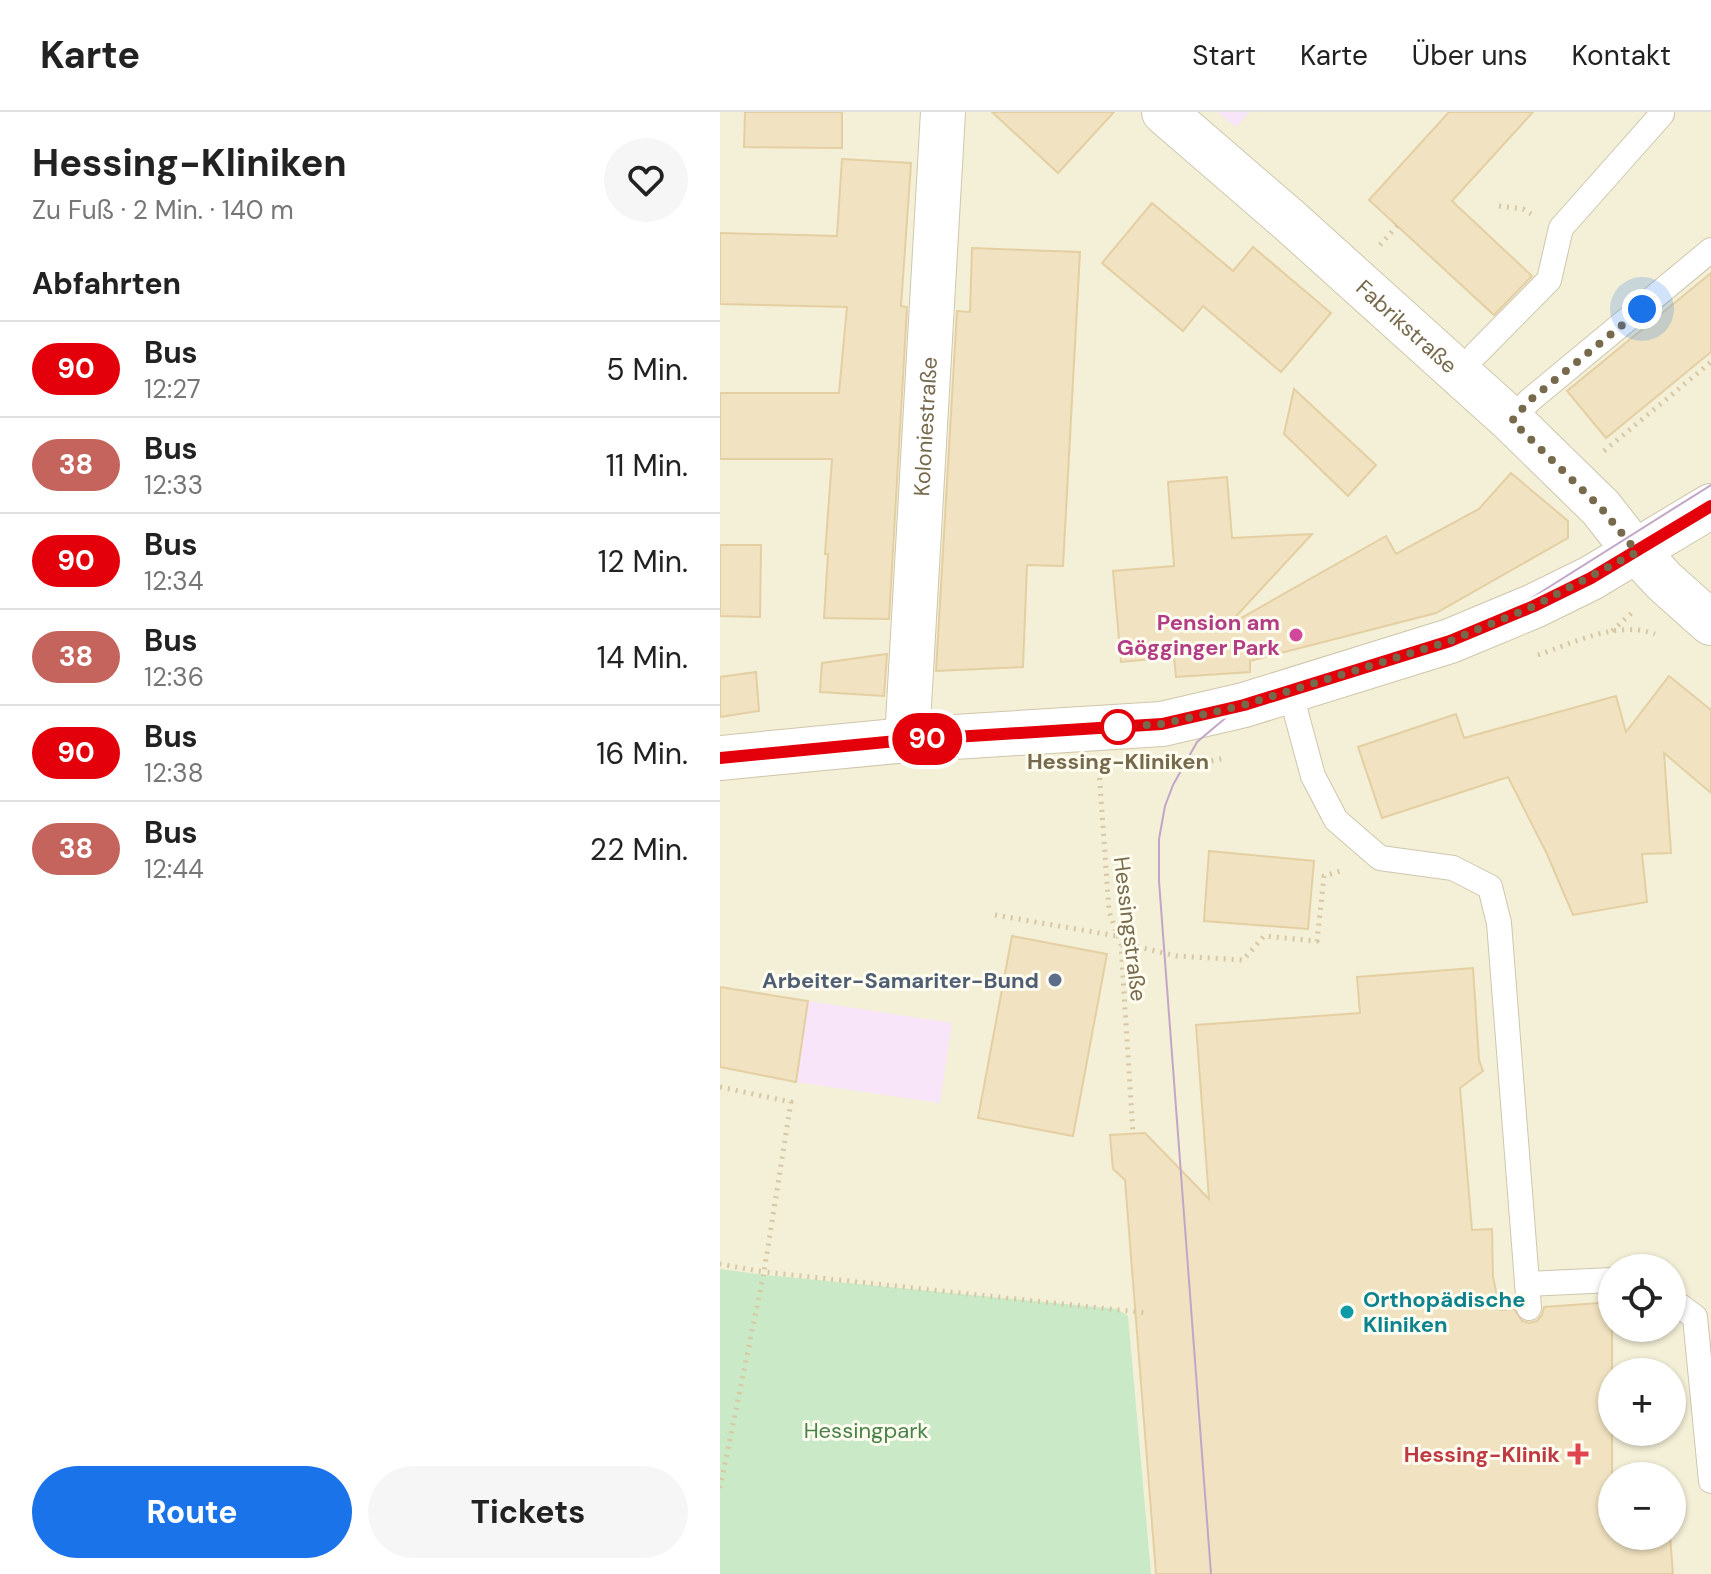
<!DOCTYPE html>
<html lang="de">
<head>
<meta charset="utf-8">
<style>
	body { margin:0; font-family:"DM Sans",sans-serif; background:#f6f6f6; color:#222; height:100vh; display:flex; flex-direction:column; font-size:30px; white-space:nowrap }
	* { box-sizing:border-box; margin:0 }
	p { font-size:26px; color:#767676 }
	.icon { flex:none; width:44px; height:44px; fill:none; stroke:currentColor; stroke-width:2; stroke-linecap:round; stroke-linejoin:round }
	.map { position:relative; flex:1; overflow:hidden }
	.panel { display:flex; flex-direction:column; background:#fff; width:720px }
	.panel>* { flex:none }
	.badge { padding:0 16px; border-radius:26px; font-size:28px; line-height:52px }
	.tools { position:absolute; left:878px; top:1142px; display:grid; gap:16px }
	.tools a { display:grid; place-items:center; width:88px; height:88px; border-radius:50%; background:#fff; box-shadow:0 2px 6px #0004; font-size:40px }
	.you { position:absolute; width:40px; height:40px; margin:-20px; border:6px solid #fff; border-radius:50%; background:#1a73e8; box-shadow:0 0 0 12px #1a73e833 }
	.map>.badge { position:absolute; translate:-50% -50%; box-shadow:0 0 0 4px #fff }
	h2 { padding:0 32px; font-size:30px; line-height:72px }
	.round { display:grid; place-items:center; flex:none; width:84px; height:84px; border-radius:42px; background:#f6f6f6 }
	.headline { display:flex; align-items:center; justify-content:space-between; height:136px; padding:0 32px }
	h1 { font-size:38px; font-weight:700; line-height:60px }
	.button { display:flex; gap:16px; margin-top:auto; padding:16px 32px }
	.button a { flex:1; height:92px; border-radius:48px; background:#1a73e8; color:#fff; font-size:32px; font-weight:700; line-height:92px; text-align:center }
	.button a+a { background:#f6f6f6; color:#222 }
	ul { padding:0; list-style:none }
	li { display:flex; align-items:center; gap:24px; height:96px; padding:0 32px; border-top:2px solid #e0e0e0 }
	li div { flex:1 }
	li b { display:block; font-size:30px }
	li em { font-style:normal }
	li .badge { min-width:88px; font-weight:700; text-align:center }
	header { display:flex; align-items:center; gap:48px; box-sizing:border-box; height:112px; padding:0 40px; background:#fff; border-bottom:2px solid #e0e0e0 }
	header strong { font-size:38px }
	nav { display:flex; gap:44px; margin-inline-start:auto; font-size:28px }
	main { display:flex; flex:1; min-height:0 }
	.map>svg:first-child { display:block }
	.residential { fill:#f4efd7; fill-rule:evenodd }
	.education { fill:#f8e5f9 }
	.green { fill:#caeac7 }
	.building { fill:#f1e3c1; stroke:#e4cfa2; stroke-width:2 }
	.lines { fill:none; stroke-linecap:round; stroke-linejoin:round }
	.lane-casing { stroke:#cec7ae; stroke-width:26 }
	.street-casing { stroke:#cec7ae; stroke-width:46 }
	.secondary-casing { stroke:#cfc6aa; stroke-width:46 }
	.path { stroke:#d7c7a4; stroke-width:5; stroke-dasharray:2 6; stroke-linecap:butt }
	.lane { stroke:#fff; stroke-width:24 }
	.street { stroke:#fff; stroke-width:44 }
	.secondary { stroke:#fff; stroke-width:44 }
	.tram { stroke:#c2a6c7; stroke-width:2 }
	.line-casing { stroke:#fff; stroke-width:18 }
	.line { stroke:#e3000b; stroke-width:12 }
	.walk { stroke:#77694c; stroke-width:8; stroke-dasharray:0 14.4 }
	.hotel-dot { fill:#d1479c; stroke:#fffdf0; stroke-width:3 }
	.stop-dot { fill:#fff; stroke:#e3000b; stroke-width:4 }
	.service-dot { fill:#5c6f8a; stroke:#fffdf0; stroke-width:3 }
	.culture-dot { fill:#0f9aa8; stroke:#fffdf0; stroke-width:3 }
	.health-dot { fill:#e0444e; stroke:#fffdf0; stroke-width:3 }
	.labels { text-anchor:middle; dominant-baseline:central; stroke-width:6; stroke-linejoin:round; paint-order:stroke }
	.street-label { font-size:22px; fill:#77694c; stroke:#fffdf0 }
	.hotel-label { font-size:22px; font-weight:bold; fill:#b23c85; stroke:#fffdf0; text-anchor:end }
	.stop-label { font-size:22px; font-weight:bold; fill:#77694c; stroke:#fffdf0 }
	.service-label { font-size:22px; font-weight:bold; fill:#4e5e75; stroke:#fffdf0; text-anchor:end }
	.culture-label { font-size:22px; font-weight:bold; fill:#0d838f; stroke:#fffdf0; text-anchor:start }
	.park-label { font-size:22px; fill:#478248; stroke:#fffdf0 }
	.health-label { font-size:22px; font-weight:bold; fill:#be3a42; stroke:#fffdf0; text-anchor:end }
</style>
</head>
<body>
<header>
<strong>Karte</strong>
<nav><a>Start</a><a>Karte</a><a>Über uns</a><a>Kontakt</a></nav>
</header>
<main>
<section class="panel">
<div class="headline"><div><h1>Hessing-Kliniken</h1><p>Zu Fuß · 2 Min. · 140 m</p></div><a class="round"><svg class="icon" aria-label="heart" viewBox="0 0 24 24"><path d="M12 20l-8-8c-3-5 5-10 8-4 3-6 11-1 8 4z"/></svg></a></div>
<h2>Abfahrten</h2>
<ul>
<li><span class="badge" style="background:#e3000b;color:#fff">90</span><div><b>Bus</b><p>12:27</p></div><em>5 Min.</em></li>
<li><span class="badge" style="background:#c4645c;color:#fff">38</span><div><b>Bus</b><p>12:33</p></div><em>11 Min.</em></li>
<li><span class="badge" style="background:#e3000b;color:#fff">90</span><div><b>Bus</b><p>12:34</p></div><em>12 Min.</em></li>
<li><span class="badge" style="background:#c4645c;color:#fff">38</span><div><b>Bus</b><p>12:36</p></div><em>14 Min.</em></li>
<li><span class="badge" style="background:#e3000b;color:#fff">90</span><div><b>Bus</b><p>12:38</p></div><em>16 Min.</em></li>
<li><span class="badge" style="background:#c4645c;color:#fff">38</span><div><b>Bus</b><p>12:44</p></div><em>22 Min.</em></li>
</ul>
<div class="button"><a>Route</a><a>Tickets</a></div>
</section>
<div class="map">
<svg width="991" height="1462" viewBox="0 0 991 1462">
	<rect width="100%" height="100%" fill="#fcfbe9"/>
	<path class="residential" d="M0,0h991v1462h-991zM892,1156h60v60h-60zM892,1260h60v60h-60zM892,1364h60v60h-60z"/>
	<g class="education">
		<polygon points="497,0 530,0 516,15"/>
		<polygon points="88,889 232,911 220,991 76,970"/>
	</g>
	<polygon class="green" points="0,1157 46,1163 397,1197 408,1204 431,1462 0,1462"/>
	<g class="building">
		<polygon points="25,0 122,0 122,36 24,35"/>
		<polygon points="272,0 394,0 338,61"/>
		<polygon points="729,0 813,0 732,89 812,164 774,203 649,88"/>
		<polygon points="122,47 191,51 181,194 187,195 169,507 104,506 108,442 105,442 112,347 0,347 0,281 119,281 127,195 0,192 0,121 117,124"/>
		<polygon points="432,91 513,159 533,135 611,201 561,260 483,194 463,219 382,151"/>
		<polygon points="252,136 360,140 343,454 307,453 303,555 216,559 237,199 250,200"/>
		<polygon points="991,161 991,240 886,326 847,279"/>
		<polygon points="574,277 656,353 628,384 564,322"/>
		<polygon points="791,361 848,409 848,426 716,501 530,549 530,560 456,565 454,545 401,550 393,459 454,454 448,370 507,365 512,426 592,422 507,514 666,424 676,442 759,397"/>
		<polygon points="0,433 41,433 40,505 0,504"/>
		<polygon points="167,542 164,584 100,580 102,551"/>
		<polygon points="36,560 39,599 0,605 0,565"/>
		<polygon points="949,564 991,598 991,681 944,641 951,741 922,742 927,790 853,803 827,742 788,665 662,706 638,635 736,602 744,626 896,584 906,620"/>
		<polygon points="489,739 594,749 588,817 484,809"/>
		<polygon points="292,824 387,842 353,1024 258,1006"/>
		<polygon points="753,856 759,948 763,959 740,976 752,1118 772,1117 773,1165 780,1198 794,1197 802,1209 809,1211 817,1209 822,1203 824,1195 892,1190 892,1424 950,1424 953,1462 436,1462 405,1068 393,1057 390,1023 425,1021 489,1087 476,913 640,901 637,865"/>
		<polygon points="0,875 88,889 76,970 0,955"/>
	</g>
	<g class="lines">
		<g class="lane-casing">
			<g id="lane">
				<polyline points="756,242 829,168 841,116 942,2 940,0"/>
				<polyline points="792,309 809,289 991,138"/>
				<polyline points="570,579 593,664 616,708 660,746 733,756 770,775 779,811 809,1196"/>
				<polyline points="807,1172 892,1168"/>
				<polyline points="952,1188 975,1205 991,1369"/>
			</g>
		</g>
		<g class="street-casing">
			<g id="street">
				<path id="s1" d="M444,0l125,108 223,201 89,87 25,32 38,41 47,42"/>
				<path id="s2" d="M187,628l36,-628"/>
			</g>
		</g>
		<g class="secondary-casing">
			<polyline id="secondary" points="0,646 187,628 442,612 524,593 730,529 814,494 871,466 991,394"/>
		</g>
		<g class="path">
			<polyline points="779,94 803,97 811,102"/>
			<polyline points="660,133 677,114"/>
			<polyline points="884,339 991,250"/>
			<polyline points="892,519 914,499"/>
			<path d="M818,543c35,-12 80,-35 117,-21"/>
			<polyline points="468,654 505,646"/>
			<polyline points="379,658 389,799 401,833 413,1022"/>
			<polyline points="275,803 397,824"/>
			<polyline points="401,833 415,834 456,844 523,848 544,824 597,829 604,764 624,758"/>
			<polyline points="0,975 71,990 44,1160 0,1152"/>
			<polyline points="0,1376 44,1160 427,1201"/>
		</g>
		<use href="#lane" class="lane"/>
		<use href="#street" class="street"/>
		<use href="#secondary" class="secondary"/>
		<polyline class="tram" points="491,1462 439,769 439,727 445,694 453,673 477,630 515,598 569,572 729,521 810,487 991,373"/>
	</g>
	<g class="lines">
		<g class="line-casing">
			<polyline id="line" points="0,646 187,628 442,612 524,593 730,529 814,494 871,466 991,394"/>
		</g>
		<use href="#line" class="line"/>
		<polyline class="walk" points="398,615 442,612 524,593 730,529 814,494 917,440 881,396 792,309 809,289 922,197"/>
	</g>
	<circle class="hotel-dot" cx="576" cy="523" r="8"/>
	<circle class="stop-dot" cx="398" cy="615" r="16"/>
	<circle class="service-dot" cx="335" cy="868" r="8"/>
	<circle class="culture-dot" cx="627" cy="1200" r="8"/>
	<path class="health-dot" d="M854 1330h8v8h8v8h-8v8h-8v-8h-8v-8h8z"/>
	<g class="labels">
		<g class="street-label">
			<text stroke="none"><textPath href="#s1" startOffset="324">Fabrikstraße</textPath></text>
			<text stroke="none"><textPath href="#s2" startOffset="314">Koloniestraße</textPath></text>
			<text transform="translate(410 817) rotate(83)">Hessingstraße</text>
		</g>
		<g class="hotel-label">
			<text x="560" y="510">Pension am<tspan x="560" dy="25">Gögginger Park</tspan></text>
		</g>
		<g class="stop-label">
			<text x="398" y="649">Hessing-Kliniken</text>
		</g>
		<g class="service-label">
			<text x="319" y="868">Arbeiter-Samariter-Bund</text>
		</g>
		<g class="culture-label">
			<text x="643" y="1187">Orthopädische<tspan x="643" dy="25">Kliniken</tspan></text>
		</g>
		<g class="park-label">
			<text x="146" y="1318">Hessingpark</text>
		</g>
		<g class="health-label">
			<text x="840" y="1342">Hessing-Klinik</text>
		</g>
	</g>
</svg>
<div class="tools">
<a><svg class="icon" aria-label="locate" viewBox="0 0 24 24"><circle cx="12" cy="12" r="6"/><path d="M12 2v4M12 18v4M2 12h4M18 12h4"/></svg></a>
<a>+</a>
<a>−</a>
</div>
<div class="you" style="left:922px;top:197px"></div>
<b class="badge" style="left:207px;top:627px;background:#e3000b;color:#fff">90</b>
</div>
</main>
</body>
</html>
